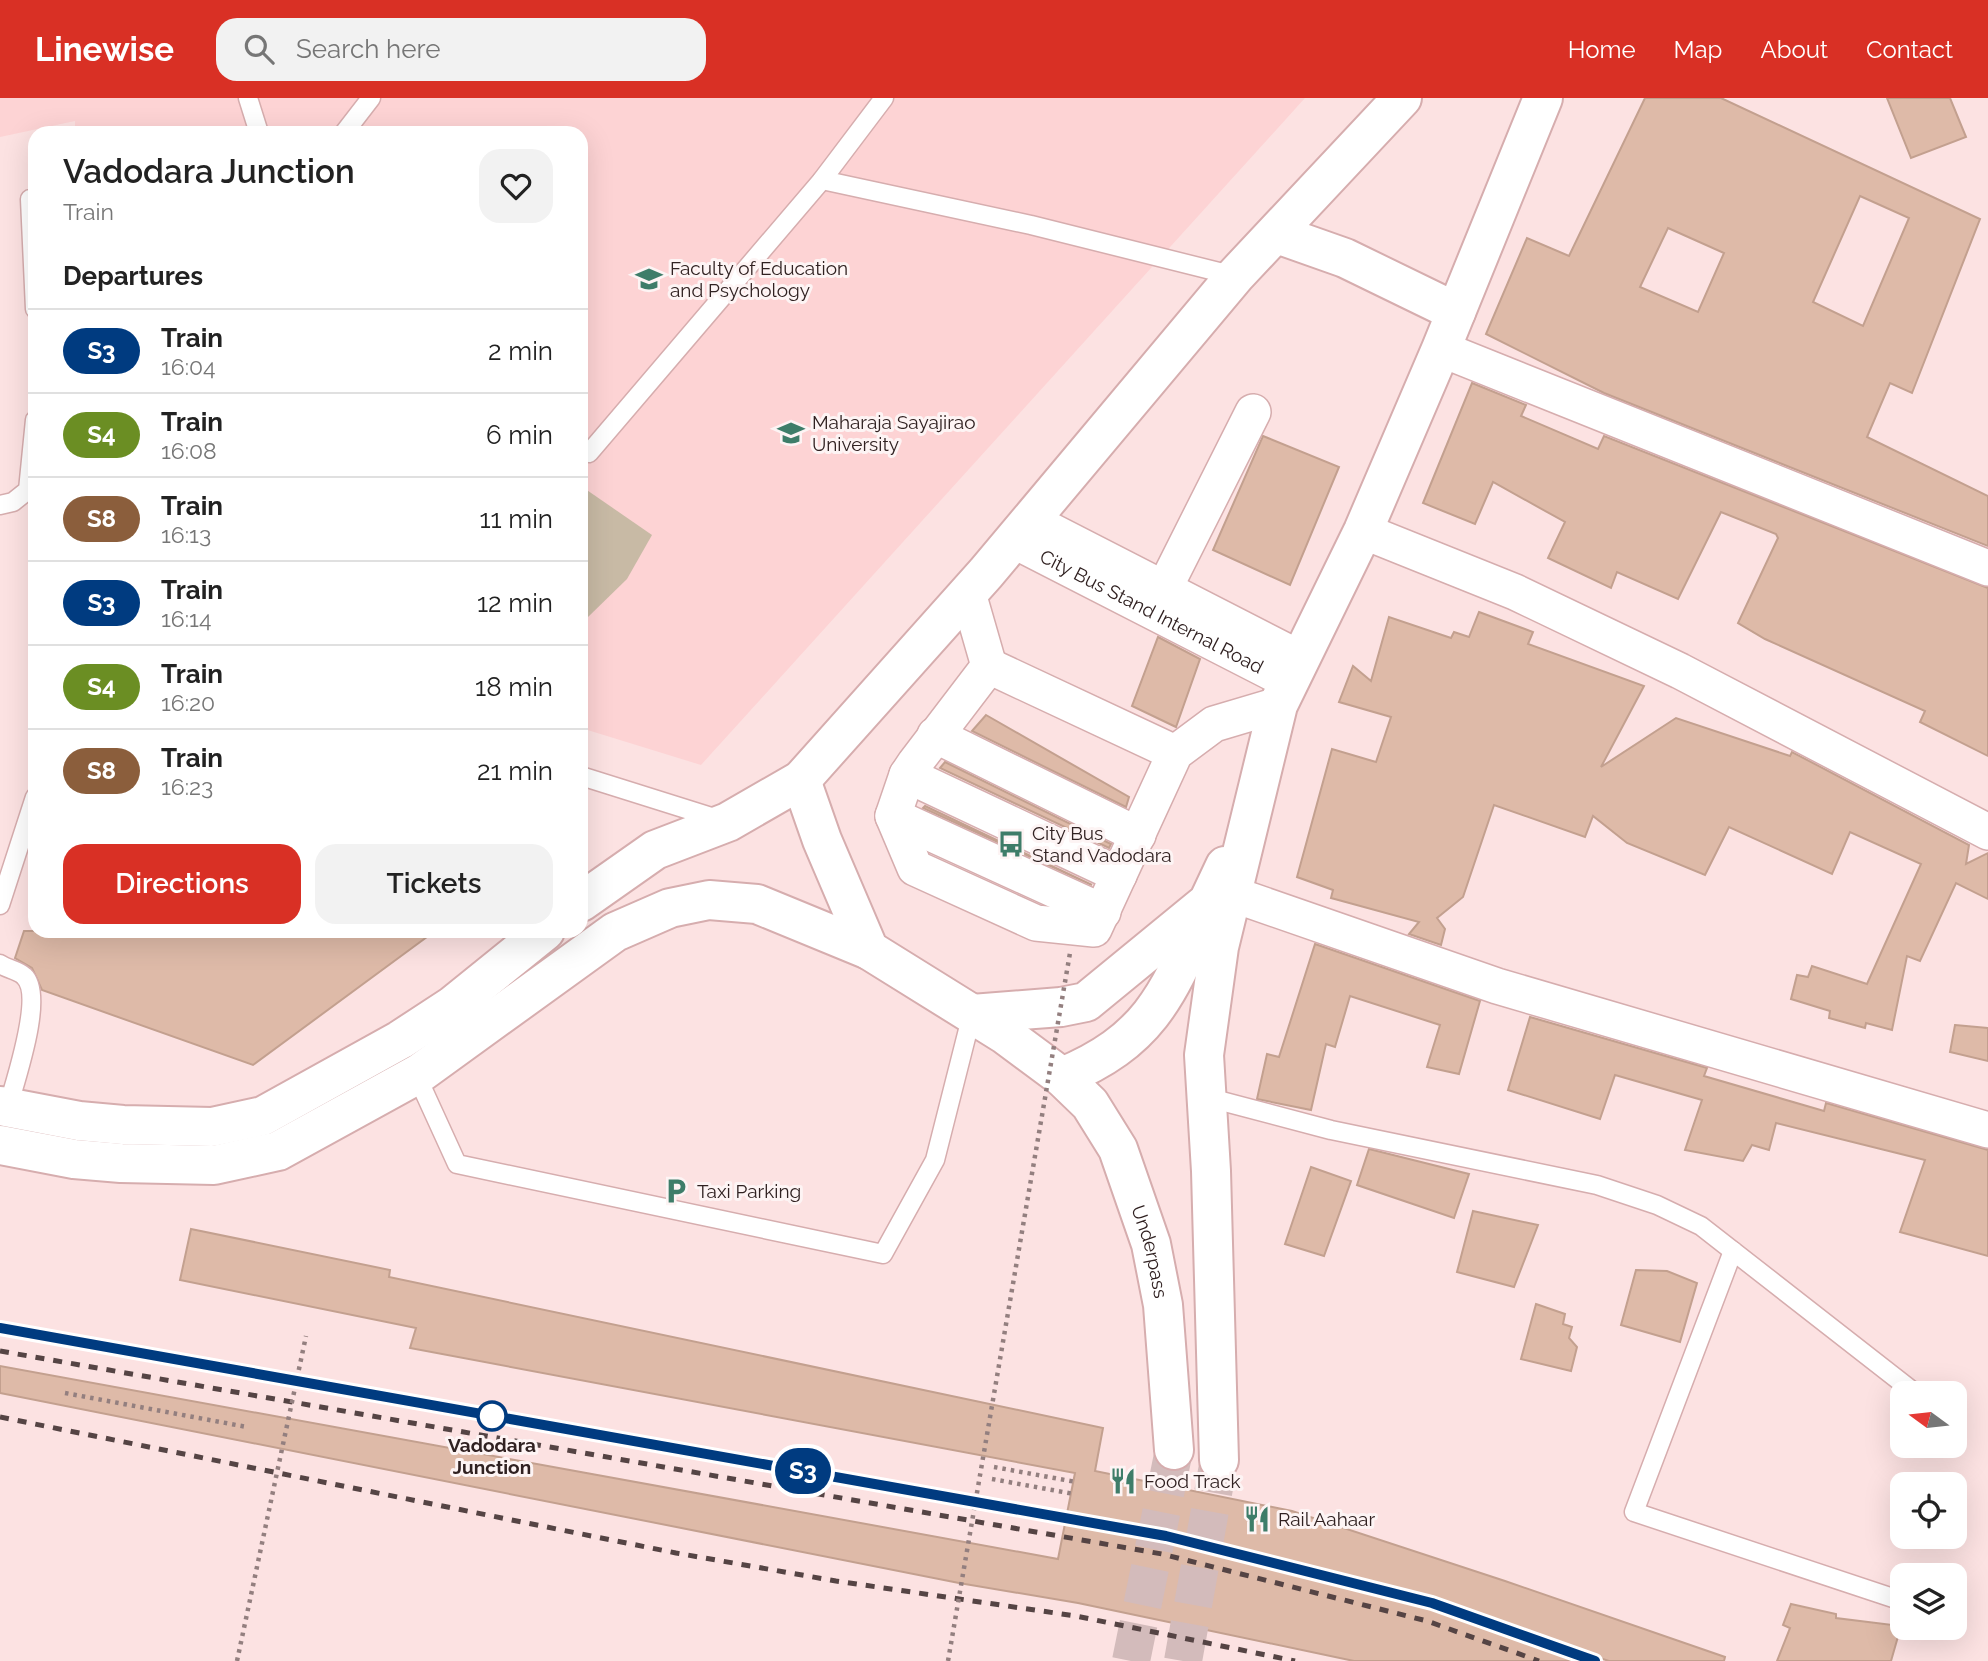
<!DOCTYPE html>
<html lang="en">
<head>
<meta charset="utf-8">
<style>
	body { margin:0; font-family:Raleway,sans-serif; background:#f2f2f2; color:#222; height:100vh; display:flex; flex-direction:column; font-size:26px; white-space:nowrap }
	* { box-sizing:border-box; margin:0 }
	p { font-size:23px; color:#767676 }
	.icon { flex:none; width:38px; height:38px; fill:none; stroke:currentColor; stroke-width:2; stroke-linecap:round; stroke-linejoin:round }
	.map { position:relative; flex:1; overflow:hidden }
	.drawer { position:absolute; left:28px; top:28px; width:560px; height:812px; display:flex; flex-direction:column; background:#fff; border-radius:21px; box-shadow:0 7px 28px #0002 }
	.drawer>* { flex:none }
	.badge { padding:0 14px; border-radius:23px; font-size:24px; line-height:46px }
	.needle { width:46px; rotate:285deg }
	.controls { position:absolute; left:1890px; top:1283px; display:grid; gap:14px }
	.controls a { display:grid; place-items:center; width:77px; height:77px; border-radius:14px; background:#fff; box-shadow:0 7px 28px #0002; font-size:35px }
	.map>.badge { position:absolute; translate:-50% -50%; box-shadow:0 0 0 4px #fff }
	h2 { padding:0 35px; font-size:26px; line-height:63px }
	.round { display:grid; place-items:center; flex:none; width:74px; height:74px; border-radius:21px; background:#f2f2f2 }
	.headline { display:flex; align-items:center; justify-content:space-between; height:119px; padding:0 35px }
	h1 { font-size:33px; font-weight:600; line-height:52px }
	.cta { display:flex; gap:14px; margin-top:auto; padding:14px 35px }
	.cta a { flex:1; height:80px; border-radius:21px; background:#d93025; color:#fff; font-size:28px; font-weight:600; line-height:80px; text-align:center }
	.cta a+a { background:#f2f2f2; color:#222 }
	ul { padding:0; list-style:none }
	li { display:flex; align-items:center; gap:21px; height:84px; padding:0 35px; border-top:2px solid #e0e0e0 }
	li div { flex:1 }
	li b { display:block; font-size:26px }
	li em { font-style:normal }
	li .badge { min-width:77px; font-weight:700; text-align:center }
	header { display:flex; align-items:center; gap:42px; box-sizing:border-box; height:98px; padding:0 35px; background:#d93025; color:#fff }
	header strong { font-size:33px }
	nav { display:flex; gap:38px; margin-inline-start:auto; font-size:24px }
	.search { width:490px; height:63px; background:#f2f2f2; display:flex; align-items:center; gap:18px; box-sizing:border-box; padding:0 24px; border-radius:21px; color:#767676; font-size:26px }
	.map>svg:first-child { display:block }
	.built { fill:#fdd3d4 }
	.green { fill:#c8baa5 }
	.building { fill:#debaa8; stroke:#c3a08f; stroke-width:2; fill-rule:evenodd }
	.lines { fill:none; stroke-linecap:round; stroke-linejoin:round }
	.secondary-tunnel { stroke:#d3bbbb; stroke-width:38; stroke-dasharray:38 19; stroke-linecap:butt }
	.service-casing { stroke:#d6adae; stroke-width:21 }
	.minor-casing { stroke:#d6adae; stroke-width:38 }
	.secondary-casing { stroke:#d6adae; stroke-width:42 }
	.path { stroke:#937f7f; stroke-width:4.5; stroke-dasharray:3.5 5; stroke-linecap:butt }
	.service { stroke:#fff; stroke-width:18 }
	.minor { stroke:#fff; stroke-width:35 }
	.secondary { stroke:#fff; stroke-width:38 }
	.rail { stroke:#544; stroke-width:5; stroke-dasharray:9 9; stroke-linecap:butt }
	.path-bridge { stroke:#937f7f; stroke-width:4.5; stroke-dasharray:3.5 5; stroke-linecap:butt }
	.line-casing { stroke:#fff; stroke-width:16 }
	.line { stroke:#003b80; stroke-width:10 }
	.stop-dot { fill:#fff; stroke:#003b80; stroke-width:3.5 }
	.labels { text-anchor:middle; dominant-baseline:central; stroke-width:6; stroke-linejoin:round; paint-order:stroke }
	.poi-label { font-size:19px; fill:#302121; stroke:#fdf4f4; text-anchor:start }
	.street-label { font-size:19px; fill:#302121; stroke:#fdf4f4 }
	.stop-label { font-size:19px; font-weight:bold; fill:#302121; stroke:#fdf4f4 }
</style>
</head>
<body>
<header>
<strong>Linewise</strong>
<div class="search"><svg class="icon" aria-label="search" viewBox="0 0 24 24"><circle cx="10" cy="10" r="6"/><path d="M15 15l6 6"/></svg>Search here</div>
<nav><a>Home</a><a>Map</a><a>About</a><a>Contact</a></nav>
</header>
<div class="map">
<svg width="1988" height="1563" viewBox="0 0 1988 1563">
	<rect width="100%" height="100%" fill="#fce2e2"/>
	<polygon class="built" points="0,0 1305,0 701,667 581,630 581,35 75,35 75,23 0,39"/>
	<polygon class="green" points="581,388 652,437 627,481 587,520 581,522"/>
	<g class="building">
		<path d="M1645,0h76l259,121 -68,174 -22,-10 -23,54 121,59v50l-384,-153 -118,-59 41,-96 42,18zM1860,98l49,22 -46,108 -50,-24zM1668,130l56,25 -26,59 -58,-25z"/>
		<polygon points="1887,0 1950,0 1966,39 1911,60"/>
		<polygon points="1472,285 1526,307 1521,318 1598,351 1604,338 1988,490 1988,658 1920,624 1925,613 1765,541 1738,525 1778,440 1776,436 1721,414 1678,501 1617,474 1611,490 1548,460 1565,424 1493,384 1475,426 1423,405"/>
		<polygon points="1263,338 1339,369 1290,487 1213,452"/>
		<polygon points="1479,514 1533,534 1528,546 1644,588 1601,669 1676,620 1790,658 1792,654 1969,747 1966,766 1988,755 1988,801 1956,785 1920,863 1907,858 1892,932 1866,925 1865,930 1829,920 1830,913 1791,901 1797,877 1808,879 1812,868 1867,886 1921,766 1850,734 1832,776 1729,729 1705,777 1627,745 1593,718 1585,739 1494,707 1463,799 1437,820 1445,831 1441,847 1409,836 1419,824 1331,800 1333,792 1297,779 1332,651 1376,664 1391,619 1339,604 1353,568 1371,583 1389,519 1451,540 1454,534 1469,539"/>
		<polygon points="1158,539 1200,561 1176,629 1132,608"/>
		<polygon points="986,617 1129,699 1126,709 972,633"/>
		<polygon points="945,664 1111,746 1109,750 940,670"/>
		<polygon points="925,708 1092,787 923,710"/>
		<polygon points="24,833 435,833 253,967 42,892 32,870 15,860"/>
		<polygon points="1315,846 1480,903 1459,976 1427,969 1440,927 1350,898 1335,949 1326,946 1311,1012 1257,1001 1267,956 1279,959"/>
		<polygon points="1530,919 1707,970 1704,978 1824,1013 1826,1005 1988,1052 1988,1158 1900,1134 1925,1062 1776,1025 1769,1052 1752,1047 1743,1063 1685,1052 1702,1002 1615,977 1600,1021 1508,992"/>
		<polygon points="1955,927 1988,930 1988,963 1950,954"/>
		<polygon points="1369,1051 1469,1076 1454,1120 1357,1087"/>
		<polygon points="1311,1069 1351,1083 1324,1158 1285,1146"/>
		<polygon points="1473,1113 1538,1127 1514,1189 1457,1174"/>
		<polygon points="191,1131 390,1172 389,1179 1103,1330 1095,1373 1292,1413 1505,1483 1725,1559 1724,1563 1609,1563 1584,1555 1583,1563 1354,1563 1078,1505 959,1485 0,1295 0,1268 1058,1461 1075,1375 410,1250 416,1230 180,1182"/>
		<polygon points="1636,1172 1667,1173 1697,1185 1680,1244 1621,1227"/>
		<polygon points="1536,1206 1565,1216 1563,1226 1572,1229 1569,1240 1577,1249 1571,1273 1521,1261"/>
		<polygon points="1791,1506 1836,1516 1836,1520 1901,1528 1891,1563 1777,1563 1790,1530 1783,1527"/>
	</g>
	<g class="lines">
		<g class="secondary-tunnel">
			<polyline points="1131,1563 1174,1352"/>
			<polyline points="1183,1563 1219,1362"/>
		</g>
		<g class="service-casing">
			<g id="service">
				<polyline points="248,0 259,35"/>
				<polyline points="344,35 371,0"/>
				<polyline points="822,82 1031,127 1235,178"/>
				<polyline points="30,101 35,211"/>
				<polyline points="581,350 589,355 822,82 884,0"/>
				<polyline points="0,407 13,404 28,392 35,322"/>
				<polyline points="581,678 721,722"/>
				<polyline points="0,807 35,699"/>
				<path d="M0,866c7,5 18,6 24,12 21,19 -9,105 -16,131"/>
				<polyline points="415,974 457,1066 883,1156 935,1062 972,916"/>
				<polyline points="1206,999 1331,1032 1597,1087 1657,1107 1701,1128 1915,1295"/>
				<polyline points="1733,1153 1634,1414 1902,1503"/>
			</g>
		</g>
		<g class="minor-casing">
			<g id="minor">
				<polyline points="1441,251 1988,470"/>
				<polyline points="1030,422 1301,561"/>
				<polyline points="1363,433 1515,494 1680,573 1988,734"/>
				<path id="s1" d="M1013,442l277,142"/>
				<polyline points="1164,491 1253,314"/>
				<polyline points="968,495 989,568 915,665 907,677 893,718 915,770 1036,825 1094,831 1175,655 1214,626 1278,607"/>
				<polyline points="989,568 1175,655"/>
				<polyline points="935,637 1138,737"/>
				<polyline points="907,677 1119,777"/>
				<polyline points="893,718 1103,814"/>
				<polyline points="1232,796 1497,888 1988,1032"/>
			</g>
		</g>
		<g class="secondary-casing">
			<g id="secondary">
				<polyline points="1277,136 1345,160 1456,214"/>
				<path id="s2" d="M801,682l21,60 47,110 135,84 58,43 28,27 28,45 33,95 12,61 11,145"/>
				<polyline points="581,804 655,752 728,724 801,682 986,475 1235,178 1402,0"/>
				<polyline points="972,916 1061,909 1086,904 1208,804 1225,768"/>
				<path d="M1062,979c90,-37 107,-85 143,-167"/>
				<polyline points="0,1008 79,1023 123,1027 212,1029 263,1018 400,942 452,908 545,833"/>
				<polyline points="0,1047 74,1061 121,1065 214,1067 278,1053 420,975 615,834 670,810 709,802 757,806 869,852"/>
				<polyline points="1219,1362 1211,1073 1204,957 1219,849 1278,607 1363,433 1441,251 1543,0"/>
			</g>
		</g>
		<g class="path">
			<polyline points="65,1295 247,1329"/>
			<polyline points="994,1369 1076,1384"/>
			<polyline points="992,1381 1074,1396"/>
		</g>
		<use href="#service" class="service"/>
		<use href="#minor" class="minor"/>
		<use href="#secondary" class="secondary"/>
		<g class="rail">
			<polyline points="0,1230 1166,1438 1432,1505 1595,1563"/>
			<polyline points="0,1253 1162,1456 1427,1523 1539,1563"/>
			<polyline points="0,1319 676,1455 836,1483 1076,1518 1295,1563"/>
		</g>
		<g class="path-bridge">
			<polyline points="237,1563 306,1238"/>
			<polyline points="948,1563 1070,855"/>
		</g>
	</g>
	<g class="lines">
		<g class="line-casing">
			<polyline id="line" points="0,1230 1166,1438 1432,1505 1595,1563"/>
		</g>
		<use href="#line" class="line"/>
	</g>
	<defs>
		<g id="university-bare" transform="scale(2.1)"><path d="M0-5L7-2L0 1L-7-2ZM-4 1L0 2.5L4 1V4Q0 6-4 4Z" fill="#3e7d69" stroke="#fdf4f4" stroke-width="2.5" paint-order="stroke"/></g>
		<g id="bus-bare" transform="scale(2.1)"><path d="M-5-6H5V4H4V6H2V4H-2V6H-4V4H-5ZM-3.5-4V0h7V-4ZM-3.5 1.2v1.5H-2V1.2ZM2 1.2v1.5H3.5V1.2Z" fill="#3e7d69" stroke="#fdf4f4" stroke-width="2.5" paint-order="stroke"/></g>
		<g id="parking-bare" transform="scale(2.1)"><path d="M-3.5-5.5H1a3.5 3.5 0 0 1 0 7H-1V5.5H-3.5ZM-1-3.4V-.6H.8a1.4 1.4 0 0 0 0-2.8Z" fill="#3e7d69" stroke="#fdf4f4" stroke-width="2.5" paint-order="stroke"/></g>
		<g id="restaurant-bare" transform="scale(2.1)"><path d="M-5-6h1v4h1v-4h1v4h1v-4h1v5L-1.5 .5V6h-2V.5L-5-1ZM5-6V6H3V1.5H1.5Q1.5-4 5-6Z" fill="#3e7d69" stroke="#fdf4f4" stroke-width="2.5" paint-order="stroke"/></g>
	</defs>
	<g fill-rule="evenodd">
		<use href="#university-bare" x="649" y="181"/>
		<use href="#university-bare" x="791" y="335"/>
		<use href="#bus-bare" x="1011" y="746"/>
		<use href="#parking-bare" x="676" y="1093"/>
		<use href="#restaurant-bare" x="1123" y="1383"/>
		<use href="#restaurant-bare" x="1257" y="1421"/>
	</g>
	<circle class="stop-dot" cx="492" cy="1318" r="14"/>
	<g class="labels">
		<g class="poi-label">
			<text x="670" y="170">Faculty of Education<tspan x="670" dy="22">and Psychology</tspan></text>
			<text x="812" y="324">Maharaja Sayajirao<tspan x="812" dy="22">University</tspan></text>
			<text x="1032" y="735">City Bus<tspan x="1032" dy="22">Stand Vadodara</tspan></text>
			<text x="697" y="1093">Taxi Parking</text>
			<text x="1144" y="1383">Food Track</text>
			<text x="1278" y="1421">Rail Aahaar</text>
		</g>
		<g class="street-label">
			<text stroke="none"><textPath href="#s1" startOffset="156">City Bus Stand Internal Road</textPath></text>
			<text stroke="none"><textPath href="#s2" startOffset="614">Underpass</textPath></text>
		</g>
		<g class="stop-label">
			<text x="492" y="1347">Vadodara<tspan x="492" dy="22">Junction</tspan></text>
		</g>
	</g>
</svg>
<div class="controls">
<a><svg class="needle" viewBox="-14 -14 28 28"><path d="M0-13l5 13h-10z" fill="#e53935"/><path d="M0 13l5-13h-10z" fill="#767676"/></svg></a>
<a><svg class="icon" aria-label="locate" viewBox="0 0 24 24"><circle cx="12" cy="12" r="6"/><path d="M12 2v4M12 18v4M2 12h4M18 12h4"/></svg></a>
<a><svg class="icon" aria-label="layers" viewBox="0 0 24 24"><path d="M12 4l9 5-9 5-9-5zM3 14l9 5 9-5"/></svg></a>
</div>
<b class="badge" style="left:803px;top:1373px;background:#003b80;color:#fff">S3</b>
<section class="drawer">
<div class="headline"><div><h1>Vadodara Junction</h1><p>Train</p></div><a class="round"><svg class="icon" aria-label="heart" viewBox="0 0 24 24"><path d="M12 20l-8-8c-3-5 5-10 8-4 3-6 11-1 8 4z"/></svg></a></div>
<h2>Departures</h2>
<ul>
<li><span class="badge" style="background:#003b80;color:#fff">S3</span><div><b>Train</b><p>16:04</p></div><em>2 min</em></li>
<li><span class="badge" style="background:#6b8e23;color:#fff">S4</span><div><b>Train</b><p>16:08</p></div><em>6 min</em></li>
<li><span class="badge" style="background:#8b5e3c;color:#fff">S8</span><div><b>Train</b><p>16:13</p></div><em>11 min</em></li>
<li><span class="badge" style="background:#003b80;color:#fff">S3</span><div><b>Train</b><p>16:14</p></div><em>12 min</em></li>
<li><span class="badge" style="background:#6b8e23;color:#fff">S4</span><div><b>Train</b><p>16:20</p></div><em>18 min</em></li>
<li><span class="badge" style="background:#8b5e3c;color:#fff">S8</span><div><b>Train</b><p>16:23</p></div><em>21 min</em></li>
</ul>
<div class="cta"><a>Directions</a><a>Tickets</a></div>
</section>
</div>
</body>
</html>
